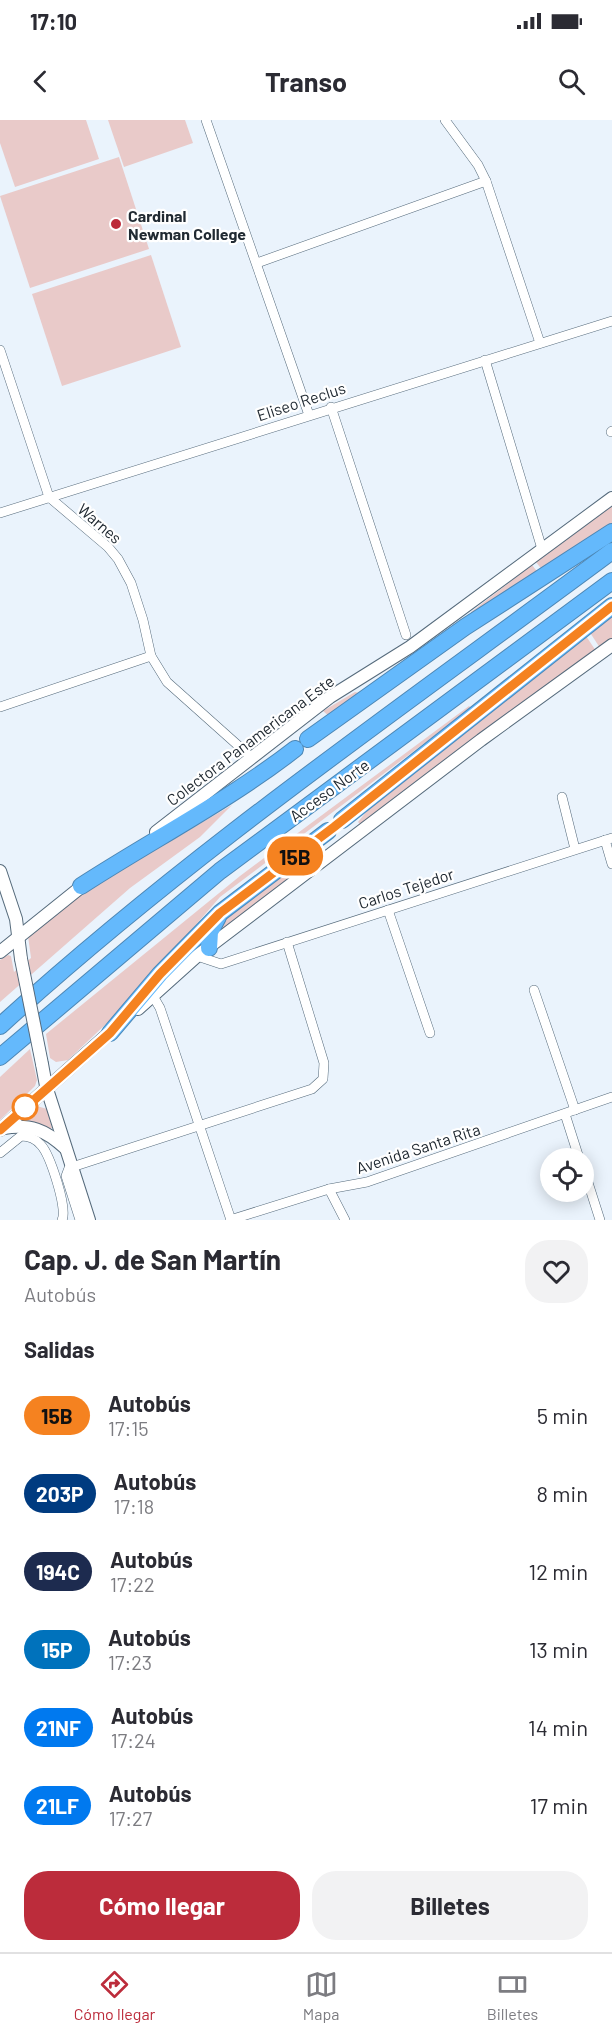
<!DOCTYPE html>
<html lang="es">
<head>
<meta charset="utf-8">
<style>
	body { margin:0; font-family:Barlow,sans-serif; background:#f2f2f3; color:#2b2b33; height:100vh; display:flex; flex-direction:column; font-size:22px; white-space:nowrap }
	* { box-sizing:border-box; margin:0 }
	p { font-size:20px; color:#7c7c81 }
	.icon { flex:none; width:33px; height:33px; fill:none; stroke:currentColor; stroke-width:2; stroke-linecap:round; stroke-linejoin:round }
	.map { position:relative; height:1100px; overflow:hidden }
	.sheet { display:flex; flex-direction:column; background:#fff; flex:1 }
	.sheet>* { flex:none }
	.badge { padding:0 12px; border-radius:20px; font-size:21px; line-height:39px }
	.tools { position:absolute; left:540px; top:1028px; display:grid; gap:12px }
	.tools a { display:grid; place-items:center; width:54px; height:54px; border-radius:50%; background:#fff; box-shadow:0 3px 15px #0003; font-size:30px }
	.map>.badge { position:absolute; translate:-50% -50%; box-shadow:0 0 0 3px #fff }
	h2 { padding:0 24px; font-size:22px; line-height:54px }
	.round { display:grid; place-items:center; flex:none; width:63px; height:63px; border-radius:24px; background:#f2f2f3 }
	.head { display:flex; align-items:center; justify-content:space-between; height:102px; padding:0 24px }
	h1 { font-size:28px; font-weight:700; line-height:45px }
	.action { display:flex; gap:12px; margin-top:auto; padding:12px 24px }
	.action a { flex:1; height:69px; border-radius:24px; background:#bc2c3b; color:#fff; font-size:24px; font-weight:700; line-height:69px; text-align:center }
	.action a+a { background:#f2f2f3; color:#2b2b33 }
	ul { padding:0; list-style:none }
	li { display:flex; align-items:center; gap:18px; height:78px; padding:0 24px }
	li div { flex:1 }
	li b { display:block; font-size:22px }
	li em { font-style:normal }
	li .badge { min-width:66px; font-weight:700; text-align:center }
	.status { display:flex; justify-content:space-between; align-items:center; height:42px; padding:0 30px; background:#fff; direction:ltr }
	.status svg { height:16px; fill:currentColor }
	header { display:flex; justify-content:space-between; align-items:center; height:78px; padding:0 24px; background:#fff; font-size:27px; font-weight:700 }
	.tab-bar { display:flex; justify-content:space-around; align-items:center; height:84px; border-top:2px solid #e1e1e2; background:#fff; font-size:16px; color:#7c7c81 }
	.tab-bar a { display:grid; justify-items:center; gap:3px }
	.tab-bar .selected { color:#bc2c3b }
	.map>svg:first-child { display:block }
	.green { fill:#e9cac9 }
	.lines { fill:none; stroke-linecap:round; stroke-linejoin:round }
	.minor-casing { stroke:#556a7b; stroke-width:10 }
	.tertiary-casing { stroke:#556a7b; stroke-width:14 }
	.motorway-casing { stroke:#4d87b5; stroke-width:18 }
	.minor { stroke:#fff; stroke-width:9 }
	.tertiary { stroke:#fff; stroke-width:12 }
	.motorway { stroke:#64b9fc; stroke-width:16 }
	.tertiary-bridge-casing { stroke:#556a7b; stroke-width:14; stroke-linecap:butt }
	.tertiary-bridge { stroke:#fff; stroke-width:12 }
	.line-casing { stroke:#fff; stroke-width:14 }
	.line { stroke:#f58220; stroke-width:9 }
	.poi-dot { fill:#bc2c3b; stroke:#fff; stroke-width:2 }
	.stop-dot { fill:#fff; stroke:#f58220; stroke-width:3 }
	.labels { text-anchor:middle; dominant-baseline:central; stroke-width:4.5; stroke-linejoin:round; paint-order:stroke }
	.poi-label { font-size:16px; font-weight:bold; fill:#212a32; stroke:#fff; text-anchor:start }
	.street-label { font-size:16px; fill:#212a32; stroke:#fff }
</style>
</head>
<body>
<div class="status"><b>17:10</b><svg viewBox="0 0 49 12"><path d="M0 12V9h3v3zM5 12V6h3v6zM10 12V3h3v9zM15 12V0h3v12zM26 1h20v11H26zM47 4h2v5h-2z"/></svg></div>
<header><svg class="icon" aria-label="back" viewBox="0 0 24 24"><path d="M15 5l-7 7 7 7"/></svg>Transo<svg class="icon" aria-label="search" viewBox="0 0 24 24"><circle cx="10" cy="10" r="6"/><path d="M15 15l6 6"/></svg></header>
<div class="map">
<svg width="612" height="1100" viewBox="0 0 612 1100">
	<rect width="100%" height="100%" fill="#eaf3fc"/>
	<g class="green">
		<polygon points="0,0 86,0 99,39 15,67 0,23"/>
		<polygon points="108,0 185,0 193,23 124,47"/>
		<polygon points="119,37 149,129 30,168 0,76"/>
		<polygon points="151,135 181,227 62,266 32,174"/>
		<polygon points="612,386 612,403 543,451 536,442"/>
		<polygon points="532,445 540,455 471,494 471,492"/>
		<polygon points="612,492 612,519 600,528 589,511"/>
		<polygon points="584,513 596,531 362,706 358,702 367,691"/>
		<polygon points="355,572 359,573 329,596 323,591"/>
		<polygon points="469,586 471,588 220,777 127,884 68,940 56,942 50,938 46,914 240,756"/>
		<polygon points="232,685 200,717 130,768 0,882 0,840 8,835 11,836 14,852 31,838 28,816 71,779"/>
		<polygon points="311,733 317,740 213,817 217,805"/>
		<polygon points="30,929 37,960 35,966 0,1000 0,957"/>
		<polygon points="37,986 47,989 52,1008 49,1009 24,1001 23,999"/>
	</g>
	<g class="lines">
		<g class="minor-casing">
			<g id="minor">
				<polyline points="206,0 309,295"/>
				<polyline points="445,0 478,45 486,61 540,223"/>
				<polyline points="257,143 486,61"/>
				<polyline points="0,230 49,377 108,427 118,439 131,463 143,500 151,536 167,562 251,637"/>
				<polyline points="485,240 542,429"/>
				<polyline points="331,287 406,515"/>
				<polyline points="611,312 612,311"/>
				<polyline points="0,393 612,201"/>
				<polyline points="0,587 151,536"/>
				<polyline points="562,677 575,729"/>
				<polyline points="605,720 612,744"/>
				<polyline points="388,790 430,913"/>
				<polyline points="197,836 221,844 612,718"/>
				<polyline points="534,870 575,990"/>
				<polyline points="153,876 160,888 231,1100"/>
				<polyline points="565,994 579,1038"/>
				<path d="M0,1033l21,-17c7,0 15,3 20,9 9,10 27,64 21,75"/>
				<polyline points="584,1050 600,1100"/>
				<polyline points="329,1069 345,1100"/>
				<polyline points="80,1100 66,1056 69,1048 312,969 323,959 324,943 287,822"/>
				<polyline points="230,1100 329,1069 367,1062 612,977"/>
			</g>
		</g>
		<g class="tertiary-casing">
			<g id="tertiary">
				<polyline points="156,712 330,577 410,527 612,378"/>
				<polyline points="0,751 16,799 21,839"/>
				<polyline points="0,832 86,763"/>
				<polyline points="138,889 197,836 481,620 612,525"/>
				<polyline points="42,944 46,966 89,1100"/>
				<path d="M4,1008c26,-4 42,2 61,20"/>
				<polyline points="0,1010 115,908"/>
			</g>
		</g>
		<g class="motorway-casing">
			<g id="motorway">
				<polyline points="308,619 465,507 612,412"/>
				<polyline points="342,700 612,486"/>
				<path d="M81,766c71,-46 147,-85 214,-137"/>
				<polyline points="209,828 210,812 218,797"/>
				<path d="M0,906c191,-174 405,-321 612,-475"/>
				<polyline points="110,913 160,854 220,793 328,711"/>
				<polyline points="0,937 220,751 612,461"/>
			</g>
		</g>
		<use href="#minor" class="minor"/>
		<use href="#tertiary" class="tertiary"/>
		<use href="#motorway" class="motorway"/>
		<g class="tertiary-bridge-casing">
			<polyline id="tertiary-bridge" points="21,839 42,944"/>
		</g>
		<use href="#tertiary-bridge" class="tertiary-bridge"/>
	</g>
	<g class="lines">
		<g class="line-casing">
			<polyline id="line" points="0,1010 110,913 160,854 220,793 334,707 612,486"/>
		</g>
		<use href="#line" class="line"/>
	</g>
	<circle class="poi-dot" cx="116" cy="104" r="6"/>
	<circle class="stop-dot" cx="25" cy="987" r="12"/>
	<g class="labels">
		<g class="poi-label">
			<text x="128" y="95">Cardinal<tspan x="128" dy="18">Newman College</tspan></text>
		</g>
		<g class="street-label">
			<text transform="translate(301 281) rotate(-18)">Eliseo Reclus</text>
			<text transform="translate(100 403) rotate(41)">Warnes</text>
			<text transform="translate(250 620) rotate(-37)">Colectora Panamericana Este</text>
			<text transform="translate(329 670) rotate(-36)">Acceso Norte</text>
			<text transform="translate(406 768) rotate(-18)">Carlos Tejedor</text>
			<text transform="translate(418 1028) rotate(-18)">Avenida Santa Rita</text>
		</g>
	</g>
</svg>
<div class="tools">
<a><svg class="icon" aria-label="locate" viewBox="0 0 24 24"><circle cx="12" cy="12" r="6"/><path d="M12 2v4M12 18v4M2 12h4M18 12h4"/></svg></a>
</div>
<b class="badge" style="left:295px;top:736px;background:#f58220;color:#111">15B</b>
</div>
<section class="sheet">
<div class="head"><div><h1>Cap. J. de San Martín</h1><p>Autobús</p></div><a class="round"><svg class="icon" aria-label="heart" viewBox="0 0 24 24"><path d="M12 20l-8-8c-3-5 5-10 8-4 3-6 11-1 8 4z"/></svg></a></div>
<h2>Salidas</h2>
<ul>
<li><span class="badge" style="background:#f58220;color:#111">15B</span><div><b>Autobús</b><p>17:15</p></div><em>5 min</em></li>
<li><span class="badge" style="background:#003b80;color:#fff">203P</span><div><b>Autobús</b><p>17:18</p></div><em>8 min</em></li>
<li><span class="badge" style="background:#1d2b4f;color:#fff">194C</span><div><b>Autobús</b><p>17:22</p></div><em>12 min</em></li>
<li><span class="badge" style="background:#0072bc;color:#fff">15P</span><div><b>Autobús</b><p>17:23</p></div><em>13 min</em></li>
<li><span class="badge" style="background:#0079ef;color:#fff">21NF</span><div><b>Autobús</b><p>17:24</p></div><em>14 min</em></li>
<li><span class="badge" style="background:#0079ef;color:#fff">21LF</span><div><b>Autobús</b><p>17:27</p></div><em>17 min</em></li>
</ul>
<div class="action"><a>Cómo llegar</a><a>Billetes</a></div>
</section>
<nav class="tab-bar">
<a class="selected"><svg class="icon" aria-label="directions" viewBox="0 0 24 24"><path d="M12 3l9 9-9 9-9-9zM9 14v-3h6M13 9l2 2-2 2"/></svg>Cómo llegar</a>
<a><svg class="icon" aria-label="map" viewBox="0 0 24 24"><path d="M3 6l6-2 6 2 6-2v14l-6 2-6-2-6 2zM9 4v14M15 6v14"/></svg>Mapa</a>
<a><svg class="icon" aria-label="tickets" viewBox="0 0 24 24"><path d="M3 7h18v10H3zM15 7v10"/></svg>Billetes</a>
</nav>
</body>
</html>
